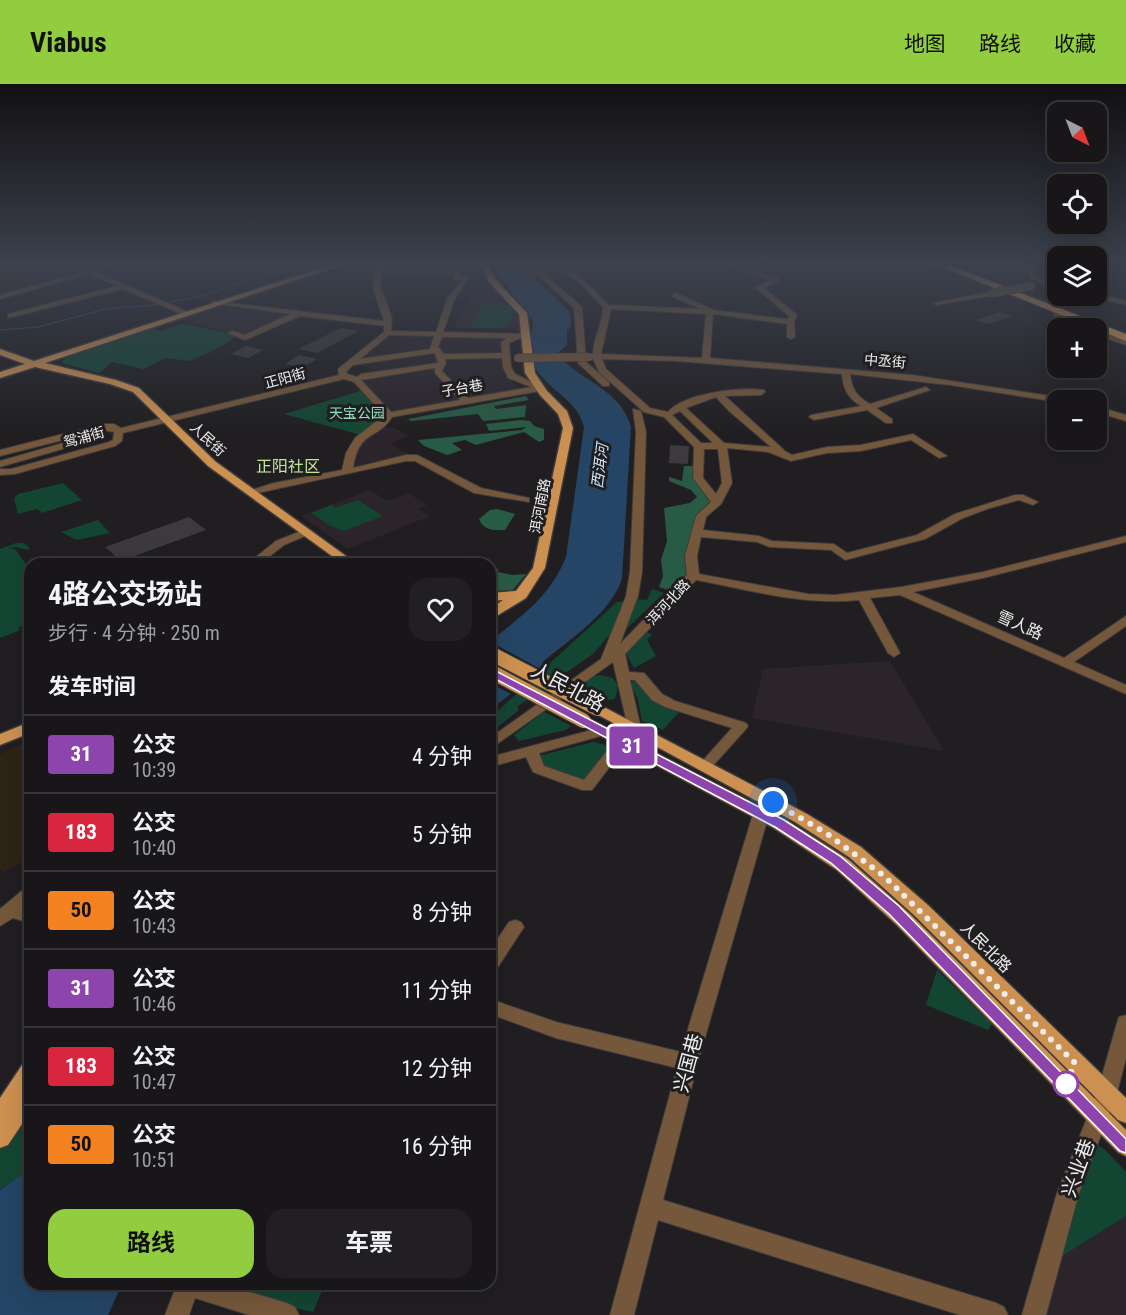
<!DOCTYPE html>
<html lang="zh">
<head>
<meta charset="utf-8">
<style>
	body { margin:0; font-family:"Roboto Condensed","Noto Sans SC",sans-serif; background:#211f21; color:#f1f3f6; height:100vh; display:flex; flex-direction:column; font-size:22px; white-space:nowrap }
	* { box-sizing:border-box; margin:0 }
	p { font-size:20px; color:#9f9fa2 }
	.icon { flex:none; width:33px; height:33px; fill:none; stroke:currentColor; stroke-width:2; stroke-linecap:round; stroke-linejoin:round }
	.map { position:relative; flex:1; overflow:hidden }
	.side { position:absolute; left:24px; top:474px; width:472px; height:732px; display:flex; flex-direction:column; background:#181618; border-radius:18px; box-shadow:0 6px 24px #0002,0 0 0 2px #363537 }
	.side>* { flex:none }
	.badge { padding:0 12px; border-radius:4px; font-size:21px; line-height:39px }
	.needle { width:39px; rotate:138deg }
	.buttons { position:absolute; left:1047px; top:18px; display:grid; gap:12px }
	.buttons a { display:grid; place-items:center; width:60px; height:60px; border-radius:12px; background:#181618; box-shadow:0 6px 24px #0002,0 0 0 2px #363537; font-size:30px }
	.you { position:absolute; width:30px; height:30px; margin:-15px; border:4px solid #fff; border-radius:50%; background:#1a73e8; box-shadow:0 0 0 9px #1a73e833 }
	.map>.badge { position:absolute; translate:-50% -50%; box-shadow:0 0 0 3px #fff }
	h2 { padding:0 24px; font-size:22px; line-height:54px }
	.round { display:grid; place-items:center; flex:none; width:63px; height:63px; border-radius:18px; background:#211f21 }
	.summary { display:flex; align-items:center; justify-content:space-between; height:102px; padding:0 24px }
	h1 { font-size:28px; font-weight:700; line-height:45px }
	.cta { display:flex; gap:12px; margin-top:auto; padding:12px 24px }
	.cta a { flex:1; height:69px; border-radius:18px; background:#92cd3f; color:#111; font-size:24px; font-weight:700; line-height:69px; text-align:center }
	.cta a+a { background:#211f21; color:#f1f3f6 }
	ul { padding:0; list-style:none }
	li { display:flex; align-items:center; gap:18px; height:78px; padding:0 24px; border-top:2px solid #363537 }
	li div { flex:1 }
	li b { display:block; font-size:22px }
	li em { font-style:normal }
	li .badge { min-width:66px; font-weight:700; text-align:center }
	header { display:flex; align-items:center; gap:36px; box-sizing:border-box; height:84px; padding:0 30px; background:#92cd3f; color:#111 }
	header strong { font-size:28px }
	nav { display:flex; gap:33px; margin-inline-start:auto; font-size:21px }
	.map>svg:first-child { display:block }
	.built { fill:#2b252b }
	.medical { fill:#2e2415 }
	.green { fill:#134632 }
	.forest { fill:#285b45 }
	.water { fill:#244565 }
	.pier { fill:#201e20 }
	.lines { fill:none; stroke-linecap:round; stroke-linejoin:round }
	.stream { stroke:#244565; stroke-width:1.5 }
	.building { fill:#3c3a3c }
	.minor-casing { stroke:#3d3b3d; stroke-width:2 }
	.major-casing { stroke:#3d3b3d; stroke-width:3 }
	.highway-casing { stroke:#3d3b3d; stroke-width:3 }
	.minor { fill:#75583b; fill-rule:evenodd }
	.major { fill:#cc9051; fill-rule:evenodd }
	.highway { fill:#efa659; fill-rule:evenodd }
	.minor-bridge-casing { stroke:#3d3b3d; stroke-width:9; stroke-linecap:butt }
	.major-bridge-casing { stroke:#3d3b3d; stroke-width:16; stroke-linecap:butt }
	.minor-bridge { stroke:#75583b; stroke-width:8 }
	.major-bridge { stroke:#cc9051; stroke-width:14 }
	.line { fill:#8e44ad; stroke:#fff; stroke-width:1.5 }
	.walk { stroke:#eeedee; stroke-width:6; stroke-dasharray:0 10.8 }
	.stop-dot { fill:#fff; stroke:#8e44ad; stroke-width:3 }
	.labels { text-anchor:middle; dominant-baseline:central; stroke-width:6; stroke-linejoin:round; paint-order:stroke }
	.far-street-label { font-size:14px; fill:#eeedee; stroke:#201e20 }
	.far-park-label { font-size:14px; fill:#8ddfb9; stroke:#201e20 }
	.far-water-label { font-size:15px; font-style:italic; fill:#cee4fb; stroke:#201e20 }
	.far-quarter-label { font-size:16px; fill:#c2e59e; stroke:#201e20 }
	.street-label { font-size:16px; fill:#eeedee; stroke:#201e20 }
	.near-street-label { font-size:20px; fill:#eeedee; stroke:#201e20 }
</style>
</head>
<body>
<header>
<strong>Viabus</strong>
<nav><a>地图</a><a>路线</a><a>收藏</a></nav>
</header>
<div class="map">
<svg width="1126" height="1231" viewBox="0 0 1126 1231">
	<rect width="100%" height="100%" fill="#201e20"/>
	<g class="built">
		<polygon points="475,202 493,202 518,229 519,245 453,244"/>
		<polygon points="222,222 291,231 246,253 182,236"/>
		<polygon points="398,251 504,253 502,269 507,289 519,305 390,329 361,294 366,292 370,285 354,278 375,259"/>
		<polygon points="381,343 395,344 409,352 390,360 409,370 355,383 356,368 366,355"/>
		<polygon points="370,406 387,417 408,409 427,421 418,425 430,432 348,465 301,432"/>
		<polygon points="890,577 944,667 752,634 763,585"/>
		<polygon points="1104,1065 1126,1088 1126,1231 1037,1231"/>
	</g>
	<g class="medical">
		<polygon points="5,183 45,199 0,211 0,185"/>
		<polygon points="30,656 30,774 3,788 0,784 0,670"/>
	</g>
	<g class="green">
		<polygon points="483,220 511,222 514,226 509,241 500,244 470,244"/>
		<polygon points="183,240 238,251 220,263 190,277 166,274 143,285 112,278 100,289 64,280 62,278 67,272 151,244 161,247"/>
		<polygon points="363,306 386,331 361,351 284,330"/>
		<polygon points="63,399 82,416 42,429 37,425 18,430 14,414 18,410"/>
		<polygon points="358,416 383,432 344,447 331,442 311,429 331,421 335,424"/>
		<polygon points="98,436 110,449 77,456 61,448"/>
		<polygon points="16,459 23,459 30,464 28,466 16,463 9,465 15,465 30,486 30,538 18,544 21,546 0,554 0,465"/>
		<polygon points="652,505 664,509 622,549 635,515 647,516"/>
		<polygon points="624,517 612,548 593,570 518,622 518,627 491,648 491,633 617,518"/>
		<polygon points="647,548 652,550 647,556 656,572 634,584 626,570"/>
		<polygon points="601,591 613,594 618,602 615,615 602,617 576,603 594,592"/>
		<polygon points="637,595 661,617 679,628 663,646 642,637 638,615 630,599"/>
		<polygon points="544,628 571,642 566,646 519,657 514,651"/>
		<polygon points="593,658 605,661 611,665 586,700 547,687 538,672"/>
		<polygon points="937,886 992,940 988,946 926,921"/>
		<polygon points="30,1022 30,1080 23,1090 0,1106 0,1066"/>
		<polygon points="1091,1057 1104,1065 1126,1088 1126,1132 1054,1177"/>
		<path d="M240,1200h85l-12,28c-25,-6 -53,-9 -73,-28z"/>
	</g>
	<g class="forest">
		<polygon points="526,312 529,316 494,322 496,325 526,321 525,333 483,337 478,330 411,337 408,335"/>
		<polygon points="521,336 530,337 534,342 544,345 544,356 539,358 524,348 476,361 465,356 452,359 462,366 447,371 424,362 418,356 522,346 526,343 489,347 486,340"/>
		<polygon points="684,382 696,382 714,417 703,426 688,491 671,507 659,503 663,492 661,476 667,457 664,424 690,419 697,413 691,406 669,397 669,393 682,397"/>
		<path d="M497,425l18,5 -10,16c-12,0 -21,1 -26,-11l11,-9z"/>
		<polygon points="491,482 498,485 498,488 512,491 526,490 513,506 491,507"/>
	</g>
	<g class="water">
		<path d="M490,180c8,0 21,-3 28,1 6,3 50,44 52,48 1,4 1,9 1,14l-4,3v15l-10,9c24,28 63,34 74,73l-9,152c-12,35 -51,59 -78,82l-3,10 -50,38v-68c31,-26 59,-44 75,-84l18,-130c-7,-32 -49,-41 -54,-74 -2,-10 3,-23 3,-33z"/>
		<polygon points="30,1080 30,1200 122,1200 108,1231 0,1231 0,1106 23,1090"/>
	</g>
	<polygon class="pier" points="491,558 544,587 513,611 490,599"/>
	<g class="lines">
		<polyline class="stream" points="0,246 38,243 105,225 155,221 202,212 257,193 313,180"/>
	</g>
	<g class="building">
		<polygon points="999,228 1012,232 988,240 976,236"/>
		<polygon points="341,244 358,247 317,269 299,265"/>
		<polygon points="246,262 263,266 248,274 231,270"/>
		<polygon points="299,271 317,275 303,283 285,280"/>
		<polygon points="670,361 689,362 688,380 669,379"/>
		<polygon points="189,433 206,446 121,477 105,463"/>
	</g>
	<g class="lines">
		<g class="minor-casing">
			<g id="minor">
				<polygon points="68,180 76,180 90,186 104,180 112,180 96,188 193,230 186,232 123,205 8,234 8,230 117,202 89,190 0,215 0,211 83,188"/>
				<path d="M375,180h6v4l77,3 3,2 -1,3 9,1 -14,22 -12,33 86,2v4h-9l-11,5 2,24 4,7 29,14 -4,3 -148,26c-14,23 -33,12 -39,51l53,-13h11l64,33 48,10v4l-55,-9 -59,-32h-9l-158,34v-4l26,-8 68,-13 4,-17 9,-15 29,-23 -30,-33 -10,-3 -221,54 -1,8 -7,5 -100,28 -15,1v-6h11l98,-27 4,-2 1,-8 -12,-2 -102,26v-6l102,-26h12l7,4 218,-53 -1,-6 46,-37v-6l-84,-10 -55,24 -17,-7 4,-2 13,4 45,-21 -80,-11 4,-2 170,20 -11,-33zM381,188l73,3v4l8,1 -15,19 -11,33 -45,-1 1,-13 -11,-30zM389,251l45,1 -4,13 -70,10zM442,253l65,1 -6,4 1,11 -58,1 -6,-7zM435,269l3,10 -77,11 -4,3 -10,-3 -1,-2 7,-7zM502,274l1,9 5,11 23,9 -63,11 -26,-27 4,-8 -1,-4zM435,284v5l25,27 -69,12 -30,-32z"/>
				<polygon points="526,180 533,180 582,223 586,278 609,298 609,302 603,302 578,279 574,224"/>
				<path d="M548,180c24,0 45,25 61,41l92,4 -28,-12v-4h3l38,17 73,9 2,-3 -34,-29 15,-7 -31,-11 5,-5h19l-17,4 33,11v2l-15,7 33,27 -3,7 1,15 -4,2 -4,-2v-13l-74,-10 -3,44 202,17 152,23 1,2 -7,2 -108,-17 -100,-11c2,16 7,22 20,30l56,-17 4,3 -54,18 16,11v4h-6l-19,-13 -53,10 -5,-3 2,-2 50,-9c-13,-8 -18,-17 -19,-32l-166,-13 -74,-2 4,10 44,39 18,4c16,-19 71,-25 96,-22l1,2 -4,3 -36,1 60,55 7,4 35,-8 34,-2 52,-11 34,22 -8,2 -28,-18 -50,11 -34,2 -36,8 -23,-9 -41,-4 5,35 -11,21 -15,13 -3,13 56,6 13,5 62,3 13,9 70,-18 38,-21 60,-19h8l15,7 -5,3 -14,-5 -29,8 -27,10 -38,21 -80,21 -14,-10 -61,-3 -13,-5 -56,-5 -4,19 2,18 109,20 27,1 66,-8 82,-15 143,-36v6l-143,36 -70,14 151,66 62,-42v10l-52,36 52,23v9l-226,-99 -30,3 30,55 -6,4 -6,-4 -29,-53c-55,6 -109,-10 -163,-20l-71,74 4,18 15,1 18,21 13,7 71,22 2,3 -2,3 -36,40 -5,2 -7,-5 34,-38 -67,-21 -13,-7 -17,-20h-5l11,49 -2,3h-10l-16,-70 -123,87v-11l111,-79 25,-63 4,-24 6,-140 -3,-23 8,2 5,21 -4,140 -4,24 -18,48 67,-69 -2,-19 11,-40 15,-14 -18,-24 1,-31 -30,-30 -20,-5 -45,-40 -6,-13 -8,-2 8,-3c0,-16 10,-30 10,-47l-25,-26zM611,225l95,5 -4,44 -101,-4zM716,313l13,14 42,36 -47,-4 -38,-35zM680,327l33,32h-12l-29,-28zM704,365h14l4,34 -6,11 -13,-16z"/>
				<polygon points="730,180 737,180 725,188 721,188 721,186"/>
				<path d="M922,180h22l1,1c-5,3 -19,3 -23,-1z"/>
				<polygon points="1026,180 1032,180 1035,192 1058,200 1058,205 1030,194"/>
				<polygon points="993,207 996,207 996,211 937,221 933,219"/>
				<polygon points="1096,209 1126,217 1126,221 1093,213"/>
				<polygon points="1054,226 1060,226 1092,244 1083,244 1054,232"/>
				<polygon points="1096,246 1126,256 1126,261 1096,251"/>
				<polygon points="1096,322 1126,331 1126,337 1096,328"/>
				<polygon points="70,357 73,358 73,362 0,383 0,377"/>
				<polygon points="306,445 311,448 310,450 284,461 260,480 247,480 276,457"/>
				<polygon points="603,643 608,644 610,647 608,650 539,669 544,682 584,696 617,654 627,654 629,657 627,660 592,706 582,706 533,688 526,673 490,683 490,673"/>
				<polygon points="761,725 766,726 769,730 698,978 663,1116 996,1219 1004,1223 1008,1231 960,1231 658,1136 634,1231 610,1231 677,984 556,954 490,930 490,915 556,938 681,968 753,730 756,726"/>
				<polygon points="30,803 30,819 24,824 30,826 30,839 13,834 0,842 0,825 24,805"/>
				<polygon points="515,836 521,838 524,843 496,886 490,888 490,866 509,838"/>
				<polygon points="1126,931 1126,974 1117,1009 1079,1109 1046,1231 1022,1231 1057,1109 1097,1009 1117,939 1119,933"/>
				<polygon points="177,1200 222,1200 287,1219 295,1223 299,1231 249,1231 195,1214 189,1231 165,1231"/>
			</g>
		</g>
		<g class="major-casing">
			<g id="major">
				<polygon points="334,180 345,180 45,279 116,296 139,304 216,378 357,480 343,480 208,382 133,308 110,300 35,283 0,294 0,288 25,280 0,271 0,265 34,277"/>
				<polygon points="479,180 487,180 495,195 527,229 535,289 547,307 567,327 573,344 545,484 526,514 490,536 490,525 503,516 490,517 490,509 516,507 533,484 563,344 558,330 540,311 525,289 519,230 489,198"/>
				<polygon points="598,620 807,730 861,763 929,822 1126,1014 1126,1039 1118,1036 915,832 849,773 795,738 593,628 590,625 593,622"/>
				<polygon points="584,632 786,736 849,776 911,831 1126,1046 1126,1072 1118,1068 897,841 837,786 774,744 579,640 576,637"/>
				<polygon points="30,638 30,649 0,661 0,650"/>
				<polygon points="30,979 30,1028 8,1061 0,1064 0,1014 22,981"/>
			</g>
		</g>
		<g class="highway-casing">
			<polygon id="highway" points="935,180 946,180 1126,250 1126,257"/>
		</g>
		<use href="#minor" class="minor"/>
		<use href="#major" class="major"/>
		<use href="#highway" class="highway"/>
		<g class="minor-bridge-casing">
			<g id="minor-bridge">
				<polyline points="993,209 1031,202"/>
				<polyline points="518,274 589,273"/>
			</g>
		</g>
		<g class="major-bridge-casing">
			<g id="major-bridge">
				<polyline points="490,569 598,625"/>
				<polyline points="490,587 584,637"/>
			</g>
		</g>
		<use href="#minor-bridge" class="minor-bridge"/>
		<use href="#major-bridge" class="major-bridge"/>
	</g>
	<linearGradient id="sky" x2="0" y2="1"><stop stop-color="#121012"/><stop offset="0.51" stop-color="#3c414e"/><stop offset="1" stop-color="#3c414e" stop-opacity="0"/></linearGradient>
	<rect width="1126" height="352" fill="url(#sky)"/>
	<polygon class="line" points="490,584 784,736 840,772 899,822 1126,1055 1126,1069 1120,1067 889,830 831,779 775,743 486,590 486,585"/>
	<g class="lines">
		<polyline class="walk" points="773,718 826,749 884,792 1075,979 1066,1000"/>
	</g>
	<circle class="stop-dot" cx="1066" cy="1000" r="12"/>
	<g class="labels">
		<g class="far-street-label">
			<text transform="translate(885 277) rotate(5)">中丞街</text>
			<text transform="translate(285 294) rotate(-15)">正阳街</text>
			<text transform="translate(462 304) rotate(-10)">子台巷</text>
			<text transform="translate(84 353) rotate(-16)">鸳浦街</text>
			<text transform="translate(208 355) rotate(43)">人民街</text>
			<text transform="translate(540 422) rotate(-79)">洱河南路</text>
			<text transform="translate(668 518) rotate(-47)">洱河北路</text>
		</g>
		<g class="far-park-label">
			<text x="357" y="329">天宝公园</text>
		</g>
		<g class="far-water-label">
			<text transform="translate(600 382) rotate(-83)">西洱河</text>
		</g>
		<g class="far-quarter-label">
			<text x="288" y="382">正阳社区</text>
		</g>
		<g class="street-label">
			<text transform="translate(1020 541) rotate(24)">雪人路</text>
			<text transform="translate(986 863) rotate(45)">人民北路</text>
		</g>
		<g class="near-street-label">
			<text transform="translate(568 603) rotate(28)">人民北路</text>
			<text transform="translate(688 979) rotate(-75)">兴国巷</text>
			<text transform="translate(1078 1084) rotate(-70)">兴业巷</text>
		</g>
	</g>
</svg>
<div class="buttons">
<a><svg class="needle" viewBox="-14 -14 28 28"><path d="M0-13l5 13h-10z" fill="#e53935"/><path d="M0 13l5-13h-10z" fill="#9f9fa2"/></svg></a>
<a><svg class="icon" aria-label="locate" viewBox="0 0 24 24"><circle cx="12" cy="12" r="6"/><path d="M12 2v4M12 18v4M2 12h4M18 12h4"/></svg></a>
<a><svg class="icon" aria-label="layers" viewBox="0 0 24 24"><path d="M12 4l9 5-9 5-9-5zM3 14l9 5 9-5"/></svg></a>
<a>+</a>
<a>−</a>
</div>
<div class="you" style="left:773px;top:718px"></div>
<b class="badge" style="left:632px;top:662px;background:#8e44ad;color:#fff">31</b>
<section class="side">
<div class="summary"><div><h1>4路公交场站</h1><p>步行 · 4 分钟 · 250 m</p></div><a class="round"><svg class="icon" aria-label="heart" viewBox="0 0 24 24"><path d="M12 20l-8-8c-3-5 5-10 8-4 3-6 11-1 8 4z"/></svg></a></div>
<h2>发车时间</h2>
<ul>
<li><span class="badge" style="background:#8e44ad;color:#fff">31</span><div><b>公交</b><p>10:39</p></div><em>4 分钟</em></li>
<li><span class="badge" style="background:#d7263d;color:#fff">183</span><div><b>公交</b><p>10:40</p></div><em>5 分钟</em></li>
<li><span class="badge" style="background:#f58220;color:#111">50</span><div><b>公交</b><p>10:43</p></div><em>8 分钟</em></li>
<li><span class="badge" style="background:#8e44ad;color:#fff">31</span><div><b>公交</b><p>10:46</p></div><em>11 分钟</em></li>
<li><span class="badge" style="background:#d7263d;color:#fff">183</span><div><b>公交</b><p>10:47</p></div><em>12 分钟</em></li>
<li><span class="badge" style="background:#f58220;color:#111">50</span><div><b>公交</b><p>10:51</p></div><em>16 分钟</em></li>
</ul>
<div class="cta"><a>路线</a><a>车票</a></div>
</section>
</div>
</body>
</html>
